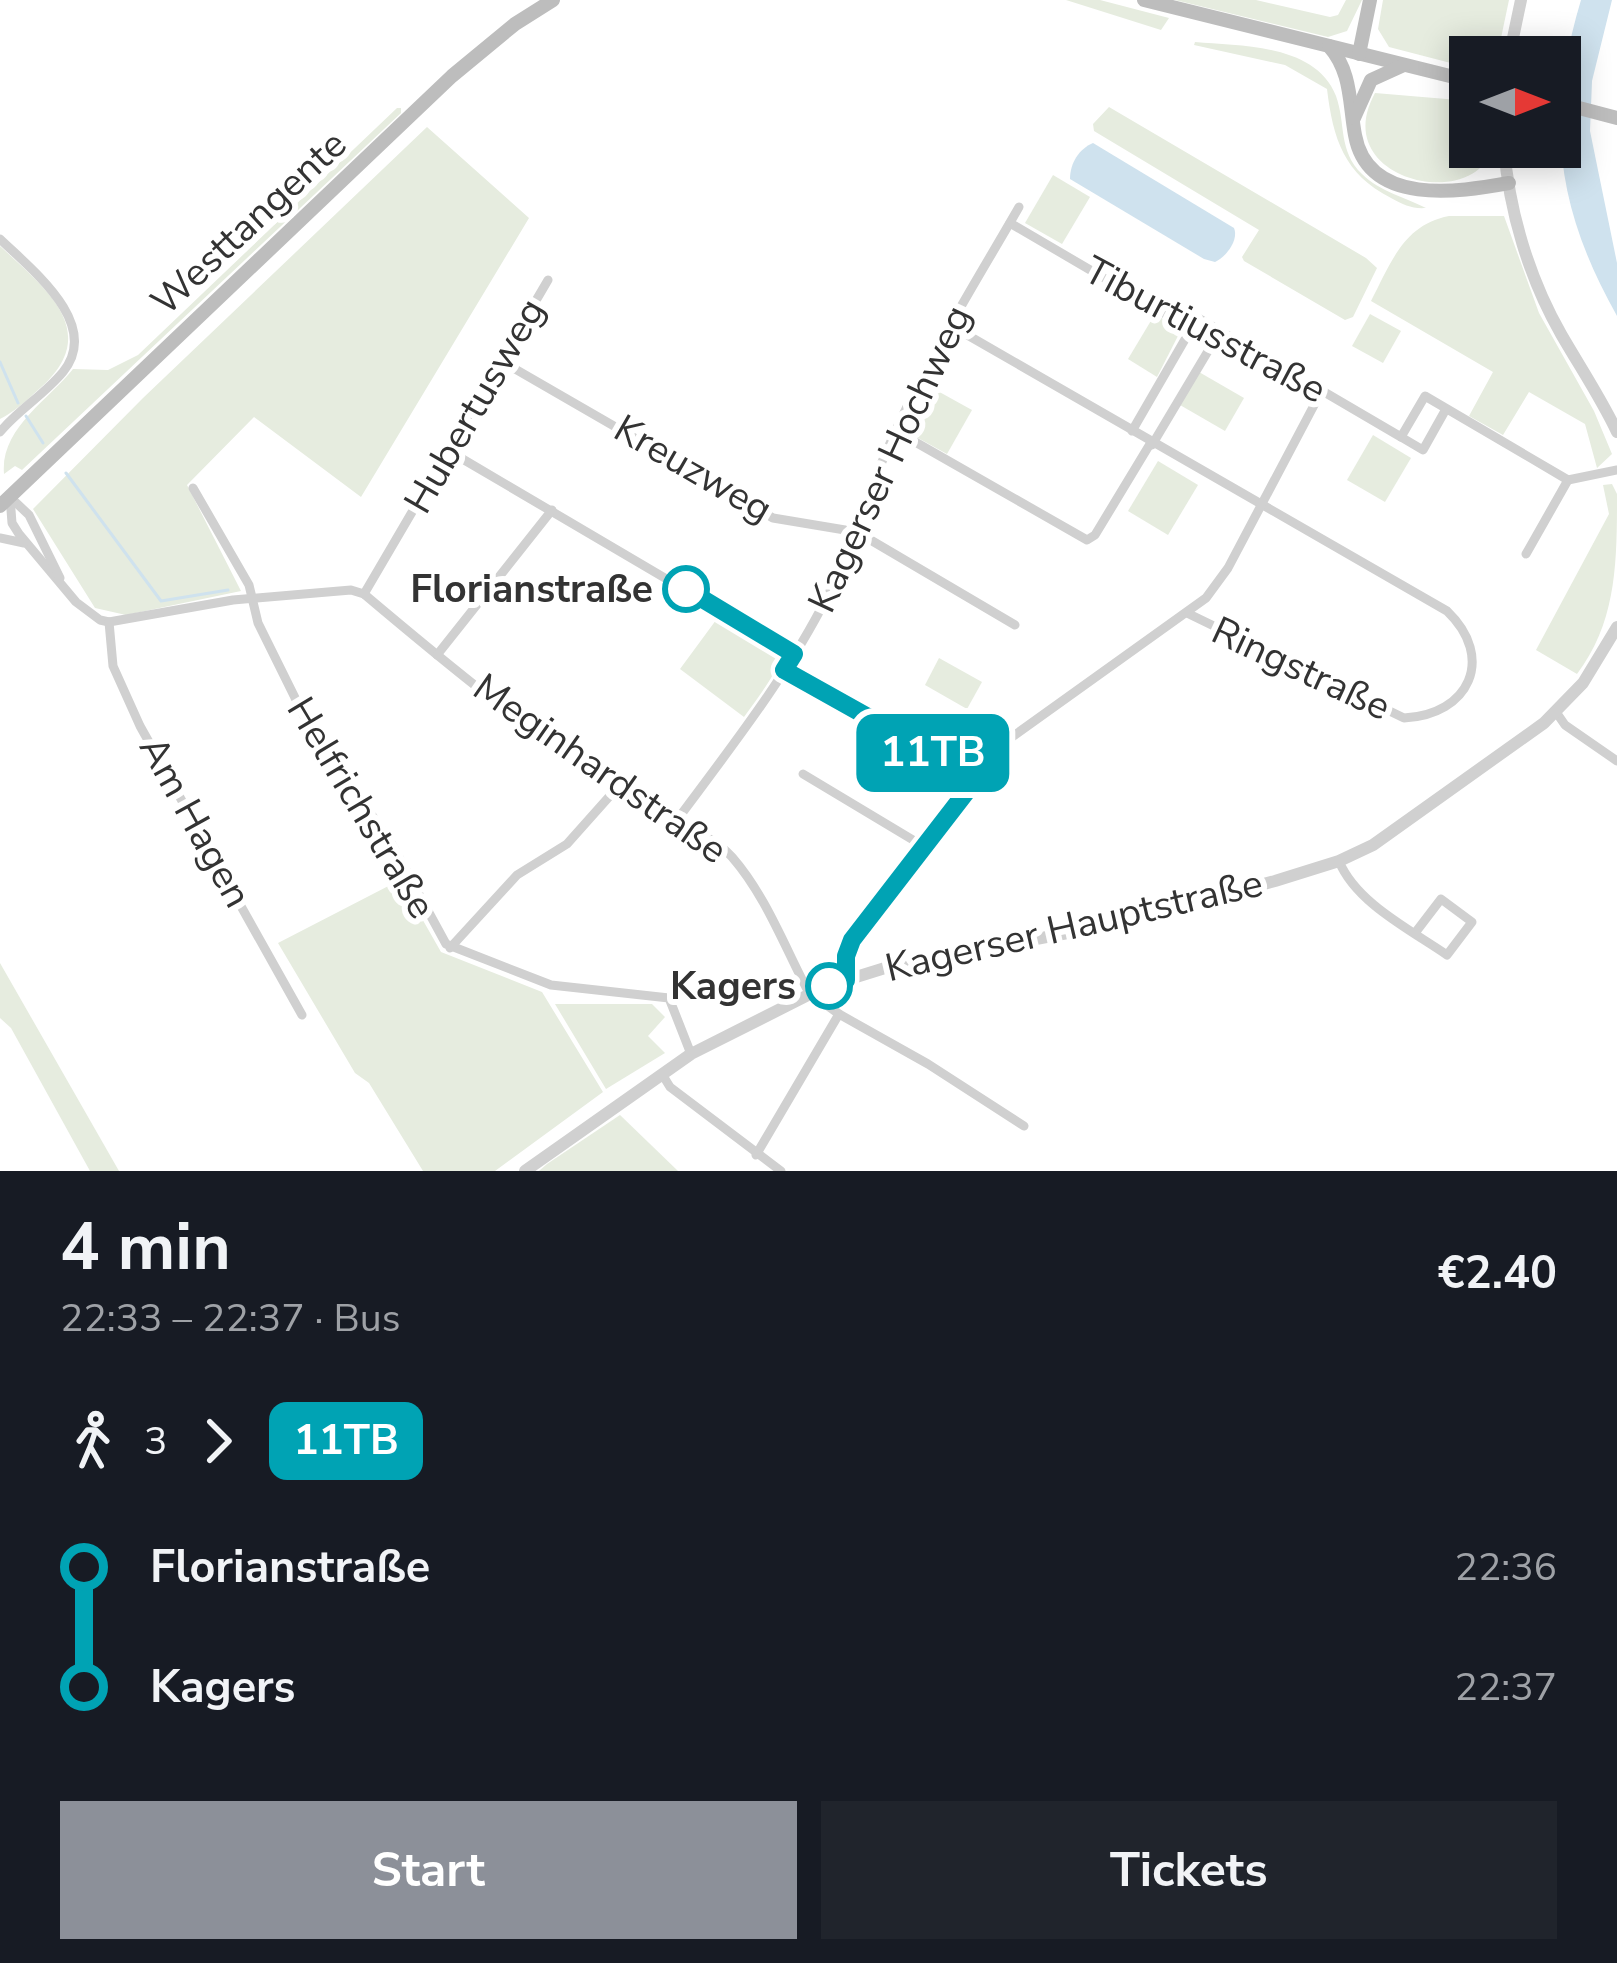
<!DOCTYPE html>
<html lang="en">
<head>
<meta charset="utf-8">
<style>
	body { margin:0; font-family:"Nunito Sans",sans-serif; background:#20242c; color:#f1f3f6; height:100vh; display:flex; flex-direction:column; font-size:45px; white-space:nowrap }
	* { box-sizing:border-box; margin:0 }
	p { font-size:39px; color:#9ea1a6 }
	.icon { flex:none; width:66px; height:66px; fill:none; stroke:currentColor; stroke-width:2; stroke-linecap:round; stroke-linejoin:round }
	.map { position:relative; height:1171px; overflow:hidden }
	.details { display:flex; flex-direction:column; background:#171b24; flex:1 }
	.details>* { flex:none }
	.badge { padding:0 24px; border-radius:18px; font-size:42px; line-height:78px }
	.needle { width:78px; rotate:90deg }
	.buttons { position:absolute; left:1449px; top:36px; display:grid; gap:24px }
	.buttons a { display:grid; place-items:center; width:132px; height:132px; border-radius:0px; background:#171b24; box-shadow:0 6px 30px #0003; font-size:60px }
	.map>.badge { position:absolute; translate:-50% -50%; box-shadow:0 0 0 6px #fff }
	.legs { display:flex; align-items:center; gap:18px; height:132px; padding:0 60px; font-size:39px }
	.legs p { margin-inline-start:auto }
	.overview { display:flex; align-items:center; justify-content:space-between; height:204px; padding:0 60px }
	h1 { font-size:66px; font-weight:700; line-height:90px }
	.button { display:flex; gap:24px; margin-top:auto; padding:24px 60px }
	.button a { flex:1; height:138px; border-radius:0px; background:#8c9099; color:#fff; font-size:48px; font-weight:700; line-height:138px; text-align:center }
	.button a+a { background:#20242c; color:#f1f3f6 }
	ul { padding:0 60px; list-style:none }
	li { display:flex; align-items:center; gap:42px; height:120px; font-size:45px }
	li i { display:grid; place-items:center; width:18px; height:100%; margin:0 15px; background:currentColor }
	li i::after { content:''; width:30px; height:30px; margin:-15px; border:9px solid; border-radius:50%; background:#171b24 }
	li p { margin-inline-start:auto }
	li:first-child i { background:linear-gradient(#0000 50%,currentColor 0) }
	li:last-child i { background:linear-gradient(currentColor 50%,#0000 0) }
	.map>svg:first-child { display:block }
	.green { fill:#e6ecdf }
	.water { fill:#cfe2ee }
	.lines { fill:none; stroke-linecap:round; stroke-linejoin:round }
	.stream { stroke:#cfe2ee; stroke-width:3 }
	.minor { stroke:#d0d0d0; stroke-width:9 }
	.tertiary { stroke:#d0d0d0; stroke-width:12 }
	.secondary { stroke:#bdbdbd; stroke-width:14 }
	.line-1-casing { stroke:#fff; stroke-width:27 }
	.line-1 { stroke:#00a3b4; stroke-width:18 }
	.stop-1-dot { fill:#fff; stroke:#00a3b4; stroke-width:6 }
	.labels { text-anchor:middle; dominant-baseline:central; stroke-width:12; stroke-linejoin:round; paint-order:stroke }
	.street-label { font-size:39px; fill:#333; stroke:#fff }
	.stop-label { font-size:39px; font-weight:bold; fill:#333; stroke:#fff; text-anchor:end }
</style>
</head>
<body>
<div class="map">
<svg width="1617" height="1171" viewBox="0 0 1617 1171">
	<rect width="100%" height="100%" fill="#fff"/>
	<g class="green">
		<polygon points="1066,0 1100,0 1169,18 1161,30"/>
		<polygon points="1175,0 1256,0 1330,17 1338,15 1346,0 1362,0 1347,31 1328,37"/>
		<polygon points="1383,0 1509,0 1497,57 1470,57 1470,68 1389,47 1378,29"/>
		<path d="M1195,42c46,4 121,2 141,54 10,28 2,55 26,78 18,18 45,24 64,34 -14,1 -22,-3 -35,-10 -47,-24 -58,-59 -64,-109l-42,-24 -91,-20z"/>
		<path d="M1375,93l95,8v46h23c-18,67 -166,33 -118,-54z"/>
		<polygon points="1109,107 1366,258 1377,268 1353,317 1345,320 1244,261 1242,257 1259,230 1094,131 1093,124"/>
		<path d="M397,108h4v5l-379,357 -7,-4 -11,8c-4,-46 45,-74 69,-105l35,1 30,-15z"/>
		<polygon points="427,127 529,218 361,497 254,417 187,485 241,591 126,615 95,608 33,509 143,398"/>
		<polygon points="1053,175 1090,197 1062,244 1025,223"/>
		<path d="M1449,216h55l35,97 55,98 18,43 -15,14 -12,-44 -56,-32 -26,43 -34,-19 24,-44 -122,-71c20,-38 32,-76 78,-85z"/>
		<path d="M0,246c48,45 104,87 38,144 -12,11 -24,22 -38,29z"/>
		<polygon points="1155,314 1181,330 1157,377 1128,359"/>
		<polygon points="1370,314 1401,331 1383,363 1352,346"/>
		<polygon points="1199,372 1244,398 1225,431 1180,405"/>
		<polygon points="934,389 972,410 947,454 909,433"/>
		<polygon points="1373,435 1411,458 1385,502 1347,480"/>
		<polygon points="1158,461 1198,485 1168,535 1128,511"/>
		<path d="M1612,484l5,10c0,68 0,127 -40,180l-41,-24 73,-136 -6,-29z"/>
		<path d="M719,616c71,42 74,33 25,101l-64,-48z"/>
		<polygon points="939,658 982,682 967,709 925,685"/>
		<polygon points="400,880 441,952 542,992 603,1092 495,1171 423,1171 369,1083 355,1073 278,943"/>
		<polygon points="0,963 119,1171 90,1171 11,1028 0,1018"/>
		<polygon points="555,1004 652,1004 665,1017 648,1036 665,1053 606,1089"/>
		<polygon points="620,1115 678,1171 539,1171 547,1164"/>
	</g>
	<g class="water">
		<path d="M1581,0h31l-20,81 -2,50 27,132v53c-61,-109 -72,-196 -36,-316z"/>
		<path d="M1093,143l141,85c5,12 -8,29 -19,34l-11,-3 -134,-80c0,-16 9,-30 23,-36z"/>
	</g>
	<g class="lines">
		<g class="stream">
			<polyline points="0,362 18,403"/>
			<polyline points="26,416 43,443"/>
			<polyline points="66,473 161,601 228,590"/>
		</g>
		<g class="minor">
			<polyline points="1010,223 1191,329 1198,318 1401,437 1425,396 1568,480 1617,470"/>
			<path d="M0,239c32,31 102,85 63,133 -19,23 -45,38 -63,60"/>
			<path d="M950,325l497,286c49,47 22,104 -43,107l-217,-105"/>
			<polyline points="503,362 773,518 857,532 1015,625"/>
			<polyline points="896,431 1087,540 1095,535 1150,444"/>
			<polyline points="1132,431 1191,329"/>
			<polyline points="1401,437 1423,450 1446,409"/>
			<polyline points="1152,445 1220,331"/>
			<polyline points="449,451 794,654"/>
			<polyline points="193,488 249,585 258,623 307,722 390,841 446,944 551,985 669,998 691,1054"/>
			<path d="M10,497l2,26 7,11 57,68 24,18 9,2 124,-22 118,-10 13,4c84,71 172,143 264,203 31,21 80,33 104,60 34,39 53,91 77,136"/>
			<polyline points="10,497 29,515 60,578"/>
			<polyline points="0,538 24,543"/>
			<polyline points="1526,554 1568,480"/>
			<polyline points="364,594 548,280"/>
			<polyline points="109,622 113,666 140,726 302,1015"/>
			<polyline points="437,655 552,510"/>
			<polyline points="784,670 977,778"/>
			<polyline points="1556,712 1565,725 1617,761"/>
			<polyline points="803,774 923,846"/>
			<path d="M674,824c54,-73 113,-147 154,-229 24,-47 38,-97 59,-145 36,-84 86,-163 132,-243"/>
			<path d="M1339,861c17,42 72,69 108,94l25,-33 -31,-23 -26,34"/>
			<polyline points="450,948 517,875 567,844 616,789"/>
			<polyline points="846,980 846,956 852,940 1012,737 1206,598 1228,568 1321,392"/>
			<polyline points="822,988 828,1006 839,1014 928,1064 1024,1126"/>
			<polyline points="662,1074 670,1087 781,1171"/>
			<polyline points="756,1155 839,1014"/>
		</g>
		<g class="tertiary">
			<polyline points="1509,57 1521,0"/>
			<path d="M1504,147c5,64 25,131 57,187 19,33 40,64 56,98"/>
			<polyline points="525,1171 691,1054 824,987 885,968 1120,923 1275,881 1339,861 1373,845 1544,723 1583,683 1617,627"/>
		</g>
		<g class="secondary">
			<polyline points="1144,0 1470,81"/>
			<path d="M1329,46c23,26 20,57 26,89 13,72 104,57 154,48"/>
			<polyline points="1359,54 1370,0"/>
			<polyline points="1560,103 1617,118"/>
			<polyline points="1354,118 1371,80 1404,65"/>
			<polyline points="0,506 452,76 515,24 553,0"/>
		</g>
	</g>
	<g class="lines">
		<g class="line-1-casing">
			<polyline id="line-1" points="686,589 794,654 784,670 977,778 852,940 846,956 846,980 829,986"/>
		</g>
		<use href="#line-1" class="line-1"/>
	</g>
	<g class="stop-1-dot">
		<circle cx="686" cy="589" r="21"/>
		<circle cx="829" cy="986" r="21"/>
	</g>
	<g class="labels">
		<g class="street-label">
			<text transform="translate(249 223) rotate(-43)">Westtangente</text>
			<text transform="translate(1205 330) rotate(28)">Tiburtiusstraße</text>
			<text transform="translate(475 406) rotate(-60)">Hubertusweg</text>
			<text transform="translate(890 459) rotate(-65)">Kagerser Hochweg</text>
			<text transform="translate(693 469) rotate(30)">Kreuzweg</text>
			<text transform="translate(1301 669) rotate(25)">Ringstraße</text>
			<text transform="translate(600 769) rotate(35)">Meginhardstraße</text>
			<text transform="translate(361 808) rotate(59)">Helfrichstraße</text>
			<text transform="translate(195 822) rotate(61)">Am Hagen</text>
			<text transform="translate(1074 926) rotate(-13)">Kagerser Hauptstraße</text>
		</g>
		<g class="stop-label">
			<text x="653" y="589">Florianstraße</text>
			<text x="796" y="986">Kagers</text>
		</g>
	</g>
</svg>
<div class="buttons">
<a><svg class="needle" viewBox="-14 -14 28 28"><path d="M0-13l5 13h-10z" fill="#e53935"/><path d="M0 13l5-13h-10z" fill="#9ea1a6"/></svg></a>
</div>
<b class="badge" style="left:933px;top:753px;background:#00a3b4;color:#fff">11TB</b>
</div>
<section class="details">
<div class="overview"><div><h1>4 min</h1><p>22:33 – 22:37 · Bus</p></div><b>€2.40</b></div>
<div class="legs"><svg class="icon" aria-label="walk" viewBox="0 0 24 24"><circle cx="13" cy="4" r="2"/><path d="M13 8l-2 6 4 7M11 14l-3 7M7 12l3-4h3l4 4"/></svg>3<svg class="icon" aria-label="forward" viewBox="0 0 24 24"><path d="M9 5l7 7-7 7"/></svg><b class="badge" style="background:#00a3b4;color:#fff">11TB</b></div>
<ul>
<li><i style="color:#00a3b4"></i><b>Florianstraße</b><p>22:36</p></li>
<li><i style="color:#00a3b4"></i><b>Kagers</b><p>22:37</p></li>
</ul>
<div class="button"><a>Start</a><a>Tickets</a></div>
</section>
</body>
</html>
